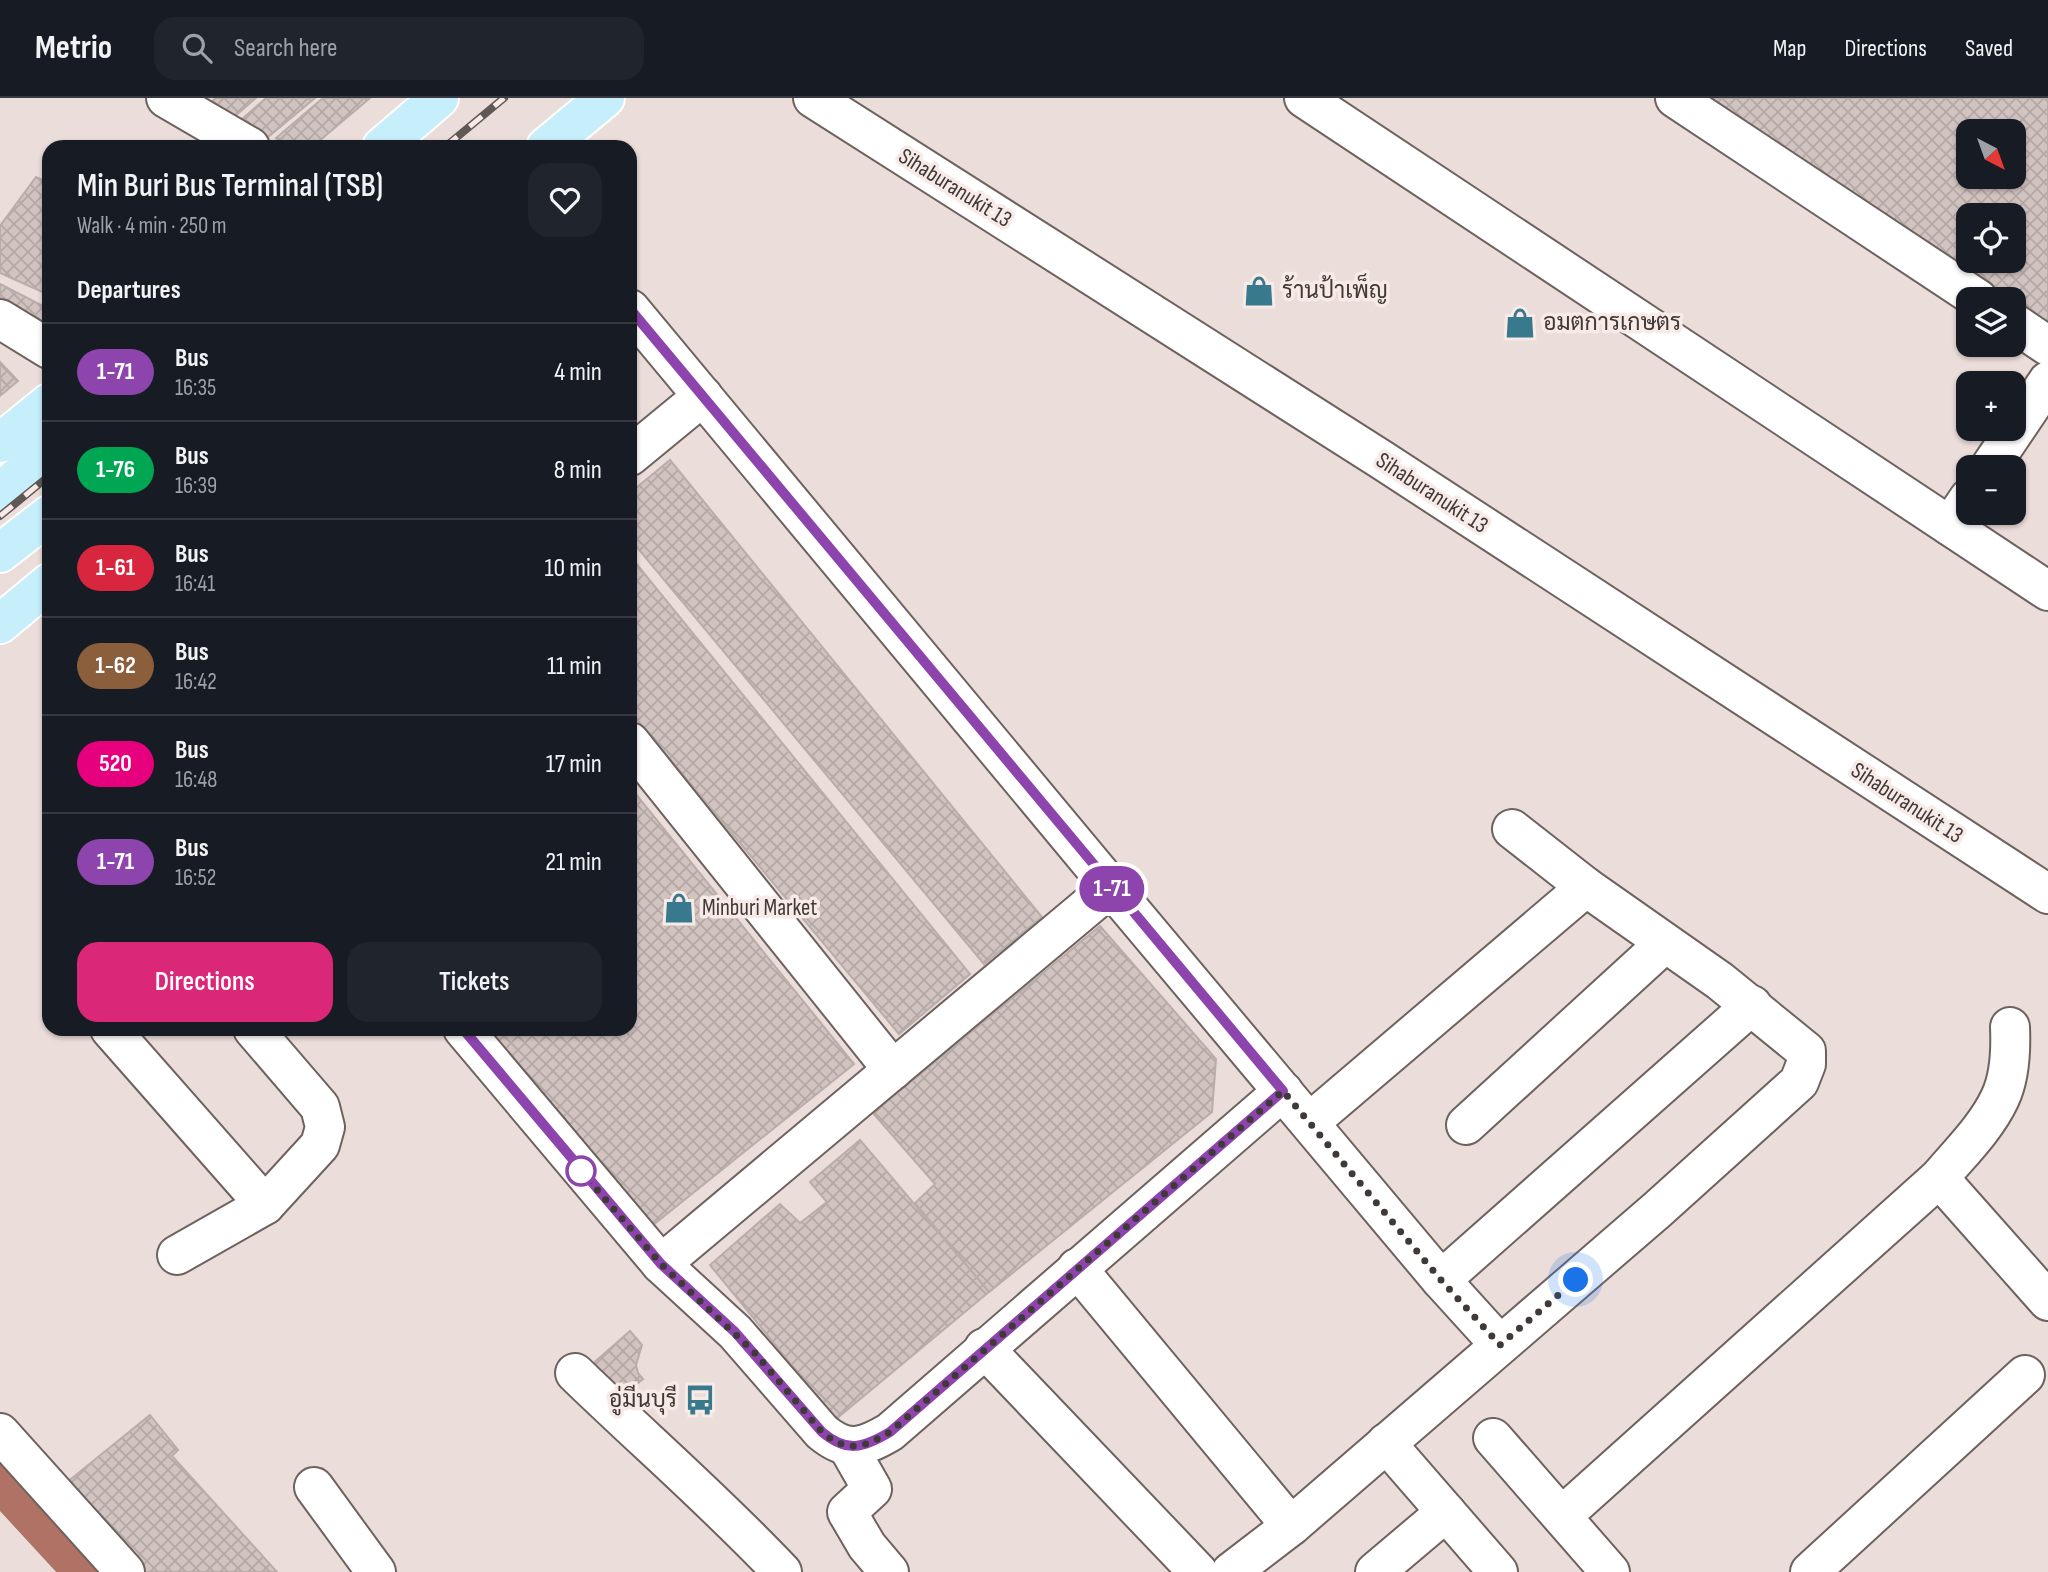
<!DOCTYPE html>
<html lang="en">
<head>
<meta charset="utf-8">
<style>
	body { margin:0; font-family:"Sofia Sans Condensed",Sarabun,sans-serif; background:#20242c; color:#f1f3f6; height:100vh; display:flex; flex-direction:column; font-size:26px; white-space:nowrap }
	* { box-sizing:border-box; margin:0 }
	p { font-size:23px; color:#9ea1a6 }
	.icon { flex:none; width:38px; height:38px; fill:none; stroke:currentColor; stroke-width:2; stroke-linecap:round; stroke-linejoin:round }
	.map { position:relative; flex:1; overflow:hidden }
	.side { position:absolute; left:42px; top:42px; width:595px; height:896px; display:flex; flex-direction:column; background:#171b24; border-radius:21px; box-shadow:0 2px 5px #0004 }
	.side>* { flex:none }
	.badge { padding:0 14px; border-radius:23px; font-size:24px; line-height:46px }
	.needle { width:46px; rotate:139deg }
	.controls { position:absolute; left:1956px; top:21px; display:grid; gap:14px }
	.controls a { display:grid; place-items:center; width:70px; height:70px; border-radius:14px; background:#171b24; box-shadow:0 2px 5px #0004; font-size:35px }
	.you { position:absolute; width:35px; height:35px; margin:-18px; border:5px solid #fff; border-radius:50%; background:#1a73e8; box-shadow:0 0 0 10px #1a73e833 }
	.map>.badge { position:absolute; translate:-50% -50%; box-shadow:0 0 0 4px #fff }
	h2 { padding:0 35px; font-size:26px; line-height:63px }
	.round { display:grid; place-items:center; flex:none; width:74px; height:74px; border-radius:21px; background:#20242c }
	.head { display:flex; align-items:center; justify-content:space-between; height:119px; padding:0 35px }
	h1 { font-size:33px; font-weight:600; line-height:52px }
	.action { display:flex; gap:14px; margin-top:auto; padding:14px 35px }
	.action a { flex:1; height:80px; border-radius:21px; background:#db2777; color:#fff; font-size:28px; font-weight:600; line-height:80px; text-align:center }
	.action a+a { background:#20242c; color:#f1f3f6 }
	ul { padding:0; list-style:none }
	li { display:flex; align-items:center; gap:21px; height:98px; padding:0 35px; border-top:2px solid #363941 }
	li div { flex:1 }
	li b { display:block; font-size:26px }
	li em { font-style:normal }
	li .badge { min-width:77px; font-weight:700; text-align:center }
	header { display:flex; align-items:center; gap:42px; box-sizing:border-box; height:98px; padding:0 35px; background:#171b24; border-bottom:2px solid #363941 }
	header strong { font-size:33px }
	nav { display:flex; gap:38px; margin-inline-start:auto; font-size:24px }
	.search { width:490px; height:63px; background:#20242c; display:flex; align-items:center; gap:18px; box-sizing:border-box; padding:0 24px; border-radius:21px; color:#9ea1a6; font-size:26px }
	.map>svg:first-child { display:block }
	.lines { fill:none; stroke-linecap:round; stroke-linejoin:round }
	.canal { stroke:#b07265; stroke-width:38 }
	.building { fill:url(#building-cross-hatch); stroke:#baaca9; stroke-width:2; fill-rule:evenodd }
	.minor-casing { stroke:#6e625f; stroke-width:42 }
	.major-casing { stroke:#fff; stroke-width:42 }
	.minor { stroke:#fff; stroke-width:38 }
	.major { stroke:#c7eefb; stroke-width:38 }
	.rail-casing { stroke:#605857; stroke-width:8 }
	.rail { stroke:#f8eae7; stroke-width:5; stroke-dasharray:16; stroke-linecap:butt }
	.line-casing { stroke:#fff; stroke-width:16 }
	.line { stroke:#8e44ad; stroke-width:10 }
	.walk { stroke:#3f3938; stroke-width:7; stroke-dasharray:0 12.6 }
	.stop-dot { fill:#fff; stroke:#8e44ad; stroke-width:3.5 }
	.labels { text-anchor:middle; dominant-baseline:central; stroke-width:7; stroke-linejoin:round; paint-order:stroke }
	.street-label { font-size:23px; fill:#3f3938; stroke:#f8eae7 }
	.poi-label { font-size:23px; fill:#3f3938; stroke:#f8eae7; text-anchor:start }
</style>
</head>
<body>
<header>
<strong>Metrio</strong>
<div class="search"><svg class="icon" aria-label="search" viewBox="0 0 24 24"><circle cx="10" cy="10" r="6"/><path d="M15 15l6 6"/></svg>Search here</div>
<nav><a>Map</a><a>Directions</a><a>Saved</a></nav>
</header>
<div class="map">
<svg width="2048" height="1474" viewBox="0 0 2048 1474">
	<defs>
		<pattern id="building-cross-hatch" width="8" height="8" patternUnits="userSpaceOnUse" patternTransform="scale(1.75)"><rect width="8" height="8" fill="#d1c3c0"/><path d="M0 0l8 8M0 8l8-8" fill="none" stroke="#b4a8a6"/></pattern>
	</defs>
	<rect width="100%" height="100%" fill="#ebddd9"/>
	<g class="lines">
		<polyline class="canal" points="0,1385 82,1474"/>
	</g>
	<g class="building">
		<polygon points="216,0 256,0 227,25 210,5"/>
		<polygon points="266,0 315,0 262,44 242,21"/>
		<polygon points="323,0 370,0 312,49 284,49 276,40"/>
		<path d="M1710,0h338v224l-34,-23zM1969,33h45v46h-45zM1969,117h45v46h-45z"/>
		<polygon points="36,79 49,85 49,197 0,175 0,128"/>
		<polygon points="0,186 49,211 49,237 0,214"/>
		<polygon points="0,264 18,283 0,298"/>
		<polygon points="670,362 1042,819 984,866 630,441 630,395"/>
		<polygon points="630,458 970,876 899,936 630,613"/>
		<polygon points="630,689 854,966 648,1131 486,931 630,931"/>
		<polygon points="1100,828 1216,961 1212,1014 989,1194 915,1105 935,1086 873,1015"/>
		<polygon points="860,1042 989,1194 836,1321 710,1167 780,1106 800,1125 827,1104 810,1084"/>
		<polygon points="630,1233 642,1247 636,1267 638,1275 643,1281 617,1302 590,1268"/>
		<polygon points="150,1317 178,1352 172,1358 277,1474 138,1474 61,1389"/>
	</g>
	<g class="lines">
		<g class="minor-casing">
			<g id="minor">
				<polyline points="166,0 250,49"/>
				<polyline points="813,0 1382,362 2048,796"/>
				<polyline points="1304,0 2048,493"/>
				<polyline points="1675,0 1978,201"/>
				<polyline points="630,211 1111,789 1441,1182 1500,1247"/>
				<polyline points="0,221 49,251"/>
				<polyline points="2014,225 2048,248"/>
				<polyline points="630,358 703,298"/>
				<polyline points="1990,369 2048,283"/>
				<polyline points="1950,428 1969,400"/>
				<polyline points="630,644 893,972"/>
				<polyline points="1512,731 1586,789"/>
				<polyline points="110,931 265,1107 320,1047 325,1029 320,1009 253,931"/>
				<path d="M463,931l198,235 74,68 87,100c25,21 41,16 68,0l393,-341"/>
				<polyline points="1466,1027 1665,845"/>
				<polyline points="1939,1080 2048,1203"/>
				<polyline points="177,1157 265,1107"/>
				<polyline points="661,1166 1111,789"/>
				<polyline points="1077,1170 1291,1428"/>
				<polyline points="1441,1182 1752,907"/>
				<polyline points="984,1250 1198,1474"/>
				<path d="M575,1275c69,67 141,129 207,199"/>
				<polyline points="0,1335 125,1474"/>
				<polyline points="1493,1340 1610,1474"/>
				<polyline points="1386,1345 1498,1474"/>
				<polyline points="848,1349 872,1391 847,1414 867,1448 889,1474"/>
				<polyline points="314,1389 376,1474"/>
				<path d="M1562,1418l377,-338c21,-25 47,-50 61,-80 10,-21 11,-48 10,-71"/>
				<polyline points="1231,1474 1291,1428 1657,1112 1799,984 1806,966 1806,953 1720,883 1586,789 1310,1024"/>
				<polyline points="1375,1474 1446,1414"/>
				<polyline points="1810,1474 2025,1277"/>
			</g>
		</g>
		<g class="major-casing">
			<g id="major">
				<polyline points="382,49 439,0"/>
				<polyline points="546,49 605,0"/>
				<polyline points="0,345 49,305"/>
				<polyline points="0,394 49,353"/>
				<polyline points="0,455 49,417"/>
				<polyline points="0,526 49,485"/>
			</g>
		</g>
		<use href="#minor" class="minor"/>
		<use href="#major" class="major"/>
		<g class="rail-casing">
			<g id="rail">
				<polyline points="445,49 504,0"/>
				<polyline points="0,418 49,378"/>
			</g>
		</g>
		<use href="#rail" class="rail"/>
	</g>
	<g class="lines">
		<g class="line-casing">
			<path id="line" d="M463,931l198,235 74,68 87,100c25,21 41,16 68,0l393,-341 -653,-782"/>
		</g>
		<use href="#line" class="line"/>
		<path class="walk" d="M581,1073l80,93 93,88 68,80c25,21 41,16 68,0l393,-341 158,189 59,65 76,-65"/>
	</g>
	<defs>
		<g id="shop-bare" transform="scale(2.415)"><path d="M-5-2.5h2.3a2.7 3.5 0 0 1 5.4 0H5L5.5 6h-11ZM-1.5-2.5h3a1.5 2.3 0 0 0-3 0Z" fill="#39798d" stroke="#f8eae7" stroke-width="2.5" paint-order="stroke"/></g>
		<g id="bus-bare" transform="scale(2.415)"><path d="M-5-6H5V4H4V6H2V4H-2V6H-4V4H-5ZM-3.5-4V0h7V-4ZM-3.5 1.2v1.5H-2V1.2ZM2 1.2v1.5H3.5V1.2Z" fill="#39798d" stroke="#f8eae7" stroke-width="2.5" paint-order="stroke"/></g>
	</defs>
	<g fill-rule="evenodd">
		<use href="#shop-bare" x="1259" y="193"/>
		<use href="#shop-bare" x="1520" y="225"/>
		<use href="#shop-bare" x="679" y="810"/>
		<use href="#bus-bare" x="700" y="1302"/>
	</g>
	<circle class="stop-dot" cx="581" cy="1073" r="14"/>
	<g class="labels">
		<g class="street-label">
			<text transform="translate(955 90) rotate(32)">Sihaburanukit 13</text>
			<text transform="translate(1432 395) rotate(33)">Sihaburanukit 13</text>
			<text transform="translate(1907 705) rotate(33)">Sihaburanukit 13</text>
		</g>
		<g class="poi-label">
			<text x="1282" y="193">ร้านป้าเพ็ญ</text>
			<text x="1543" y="225">อมตการเกษตร</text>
			<text x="702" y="810">Minburi Market</text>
			<text x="677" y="1302" text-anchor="end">อู่มีนบุรี</text>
		</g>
	</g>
</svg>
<div class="controls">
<a><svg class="needle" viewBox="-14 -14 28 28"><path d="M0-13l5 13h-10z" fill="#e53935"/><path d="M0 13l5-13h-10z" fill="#9ea1a6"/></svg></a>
<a><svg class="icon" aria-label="locate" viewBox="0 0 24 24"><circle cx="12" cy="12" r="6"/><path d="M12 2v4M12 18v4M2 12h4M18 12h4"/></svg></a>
<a><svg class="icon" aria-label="layers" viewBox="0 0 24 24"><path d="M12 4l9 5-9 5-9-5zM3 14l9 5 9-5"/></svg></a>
<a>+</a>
<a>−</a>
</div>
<div class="you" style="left:1576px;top:1182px"></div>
<b class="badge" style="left:1112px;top:791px;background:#8e44ad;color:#fff">1-71</b>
<section class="side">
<div class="head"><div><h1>Min Buri Bus Terminal (TSB)</h1><p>Walk · 4 min · 250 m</p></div><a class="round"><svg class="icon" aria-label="heart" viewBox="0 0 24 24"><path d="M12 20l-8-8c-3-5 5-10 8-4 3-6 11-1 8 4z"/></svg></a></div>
<h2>Departures</h2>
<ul>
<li><span class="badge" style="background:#8e44ad;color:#fff">1-71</span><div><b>Bus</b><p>16:35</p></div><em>4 min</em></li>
<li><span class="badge" style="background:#00a651;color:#fff">1-76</span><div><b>Bus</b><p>16:39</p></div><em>8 min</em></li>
<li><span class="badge" style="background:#d7263d;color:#fff">1-61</span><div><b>Bus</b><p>16:41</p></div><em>10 min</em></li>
<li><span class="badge" style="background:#8b5e3c;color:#fff">1-62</span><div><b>Bus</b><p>16:42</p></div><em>11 min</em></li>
<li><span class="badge" style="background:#e6007e;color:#fff">520</span><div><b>Bus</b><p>16:48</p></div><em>17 min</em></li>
<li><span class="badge" style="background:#8e44ad;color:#fff">1-71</span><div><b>Bus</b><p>16:52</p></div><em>21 min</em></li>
</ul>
<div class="action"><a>Directions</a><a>Tickets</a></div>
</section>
</div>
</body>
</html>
